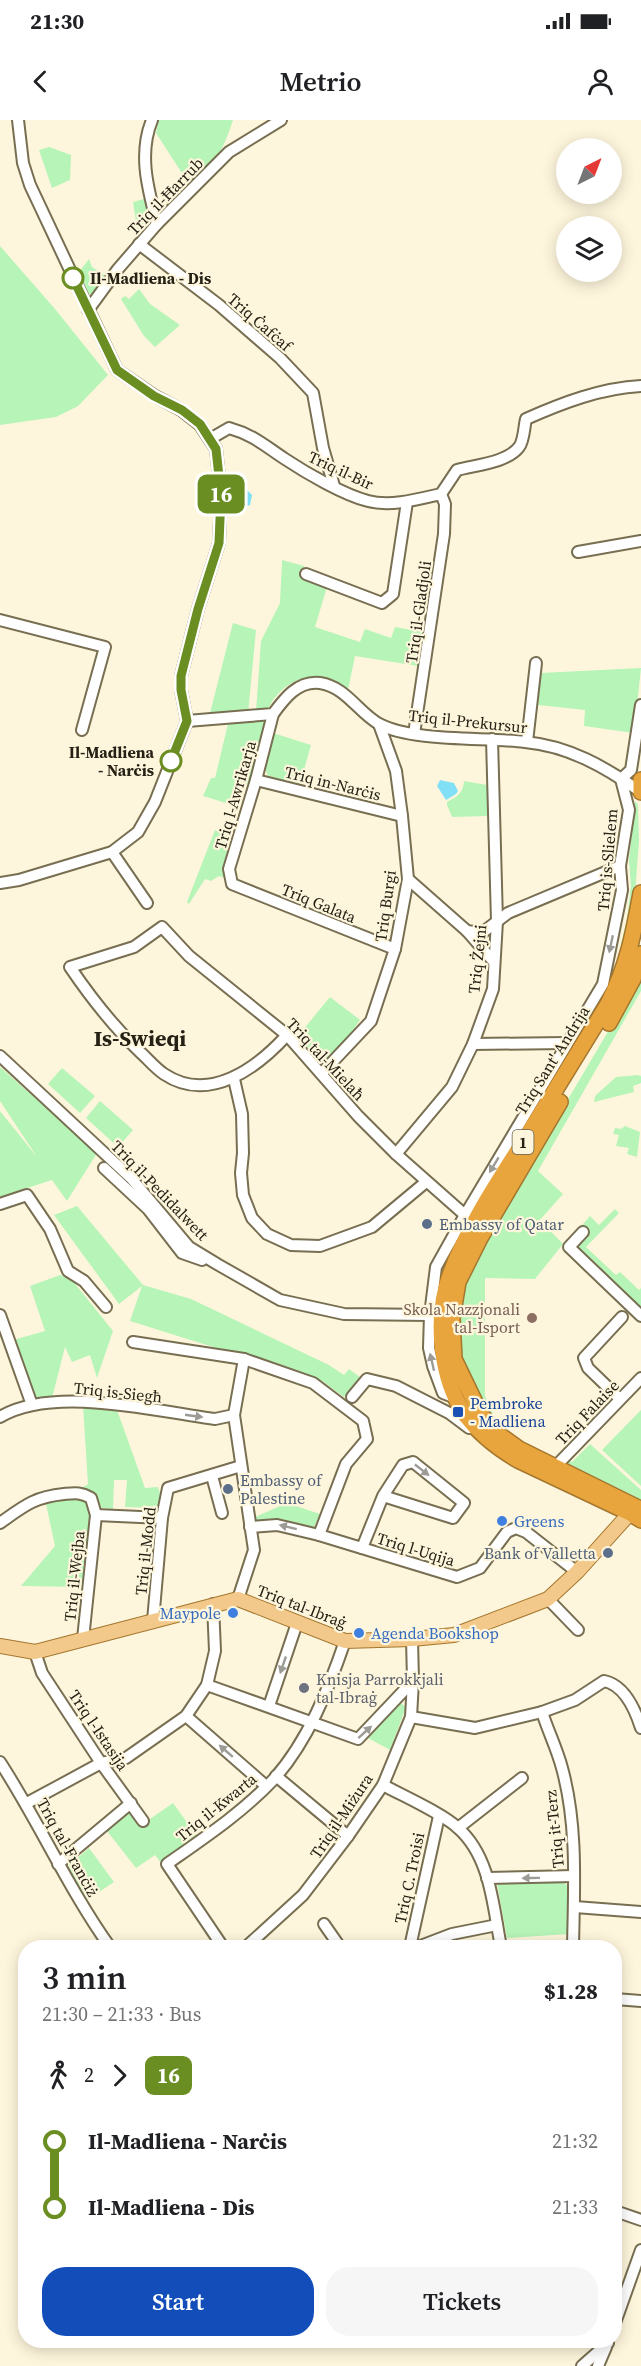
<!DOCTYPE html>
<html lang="en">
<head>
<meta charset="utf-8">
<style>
	body { margin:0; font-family:"Source Serif 4",serif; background:#f6f6f6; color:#202124; height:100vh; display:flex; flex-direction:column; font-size:22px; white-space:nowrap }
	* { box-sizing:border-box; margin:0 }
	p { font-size:20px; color:#757577 }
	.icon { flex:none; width:33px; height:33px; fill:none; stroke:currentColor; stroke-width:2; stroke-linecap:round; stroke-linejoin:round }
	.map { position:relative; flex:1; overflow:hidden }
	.side { position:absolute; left:18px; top:1820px; width:604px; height:408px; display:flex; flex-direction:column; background:#fff; border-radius:24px; box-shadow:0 3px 15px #0003 }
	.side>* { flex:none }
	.badge { padding:0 12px; border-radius:9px; font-size:21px; line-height:39px }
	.needle { width:39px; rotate:42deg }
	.buttons { position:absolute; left:556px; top:18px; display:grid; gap:12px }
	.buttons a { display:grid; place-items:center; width:66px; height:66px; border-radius:50%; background:#fff; box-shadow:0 3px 15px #0003; font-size:30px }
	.map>.badge { position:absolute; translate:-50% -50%; box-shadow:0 0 0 3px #fff }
	.legs { display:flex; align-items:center; gap:9px; height:66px; padding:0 24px; font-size:20px }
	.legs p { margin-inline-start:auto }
	.summary { display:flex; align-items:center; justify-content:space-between; height:102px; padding:0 24px }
	h1 { font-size:33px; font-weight:600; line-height:45px }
	.cta { display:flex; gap:12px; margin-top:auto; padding:12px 24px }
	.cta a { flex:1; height:69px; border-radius:24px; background:#124db9; color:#fff; font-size:24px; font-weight:600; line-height:69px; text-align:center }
	.cta a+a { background:#f6f6f6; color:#202124 }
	ul { padding:0 24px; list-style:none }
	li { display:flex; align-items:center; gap:21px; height:66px; font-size:22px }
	li i { display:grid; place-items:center; width:9px; height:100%; margin:0 8px; background:currentColor }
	li i::after { content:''; width:15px; height:15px; margin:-8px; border:4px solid; border-radius:50%; background:#fff }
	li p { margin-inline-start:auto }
	li:first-child i { background:linear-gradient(#0000 50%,currentColor 0) }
	li:last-child i { background:linear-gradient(currentColor 50%,#0000 0) }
	.status { display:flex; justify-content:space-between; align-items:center; height:42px; padding:0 30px; background:#fff; direction:ltr }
	.status svg { height:16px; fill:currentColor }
	header { display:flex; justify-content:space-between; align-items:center; height:78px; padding:0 24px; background:#fff; font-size:27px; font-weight:600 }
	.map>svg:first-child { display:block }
	.green { fill:#b6f4b8 }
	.water { fill:#82e0f6 }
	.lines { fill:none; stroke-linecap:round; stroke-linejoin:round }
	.minor-casing { stroke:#786e51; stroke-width:14 }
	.major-casing { stroke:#a4772f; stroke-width:16 }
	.highway-casing { stroke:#a4772f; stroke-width:18 }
	.minor { stroke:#fff; stroke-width:10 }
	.major { stroke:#f2c98b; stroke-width:14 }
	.highway { stroke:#e9a53d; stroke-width:15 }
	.oneway { fill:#9d9b96 }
	.line-1-casing { stroke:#fff; stroke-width:14 }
	.line-1 { stroke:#6b8e23; stroke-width:9 }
	.stop-1-dot { fill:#fff; stroke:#6b8e23; stroke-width:3 }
	.service-dot { fill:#5c6f8a; stroke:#fef6dc; stroke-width:2 }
	.education-dot { fill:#8d6e63; stroke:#fef6dc; stroke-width:2 }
	.transit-dot { fill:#1a4fb4; stroke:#fef6dc; stroke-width:2 }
	.shop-dot { fill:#3f7fe0; stroke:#fef6dc; stroke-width:2 }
	.worship-dot { fill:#6b7280; stroke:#fef6dc; stroke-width:2 }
	.labels { text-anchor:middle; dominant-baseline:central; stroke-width:4.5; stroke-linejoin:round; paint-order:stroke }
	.shield { fill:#fef6dc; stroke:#666151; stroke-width:1.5 }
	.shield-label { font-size:15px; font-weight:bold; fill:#252115 }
	.street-label { font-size:16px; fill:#252115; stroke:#fef6dc }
	.stop-label { font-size:16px; font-weight:bold; fill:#252115; stroke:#fef6dc; text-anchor:start }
	.service-label { font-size:16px; fill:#4e5e75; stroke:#fef6dc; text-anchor:start }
	.education-label { font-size:16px; fill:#785e54; stroke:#fef6dc; text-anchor:end }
	.transit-label { font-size:16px; fill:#164399; stroke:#fef6dc; text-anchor:start }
	.shop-label { font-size:16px; fill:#366cbe; stroke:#fef6dc; text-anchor:start }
	.worship-label { font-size:16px; fill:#5b616d; stroke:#fef6dc; text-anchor:start }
	.district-label { font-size:22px; font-weight:bold; fill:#252115; stroke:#fef6dc }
</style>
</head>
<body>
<div class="status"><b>21:30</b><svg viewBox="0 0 49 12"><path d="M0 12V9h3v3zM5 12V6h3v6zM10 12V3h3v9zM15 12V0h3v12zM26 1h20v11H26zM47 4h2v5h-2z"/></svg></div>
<header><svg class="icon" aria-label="back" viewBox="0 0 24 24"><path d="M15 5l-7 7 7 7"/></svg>Metrio<svg class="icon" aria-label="person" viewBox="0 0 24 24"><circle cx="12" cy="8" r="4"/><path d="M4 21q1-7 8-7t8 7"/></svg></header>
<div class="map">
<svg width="641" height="2246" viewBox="0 0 641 2246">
	<rect width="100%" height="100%" fill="#fef6dc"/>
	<g class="green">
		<path d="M159,0h74c-9,27 -18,49 -44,64l-33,-51z"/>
		<polygon points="49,27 71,35 70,60 52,68 39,30"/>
		<polygon points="144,79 151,100 138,115 133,82"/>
		<polygon points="0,126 55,189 108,255 78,286 56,297 0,305"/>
		<polygon points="89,139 92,147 106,156 94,174 89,174 79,152"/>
		<polygon points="139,169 150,184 180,205 155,227 144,216 121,179 125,176 129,179"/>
		<path d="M282,440l22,6 -2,12 25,9 -12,40 45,15 5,-13 26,9 4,-11 28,5 -5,34 -63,-10 -7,34c-30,-21 -63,-15 -80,19l-12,2 5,-70 19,-38z"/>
		<polygon points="233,503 256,510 248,594 210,593"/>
		<polygon points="641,548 634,613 584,606 585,590 538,585 541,553"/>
		<polygon points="268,599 251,657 240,676 239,687 203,676 211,658 215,658 228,604"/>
		<polygon points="273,613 311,625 300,664 268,656 264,647"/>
		<path d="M464,661l23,4v31l-35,1 -5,-12v-3c11,-6 16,-9 17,-21z"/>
		<polygon points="635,681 638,685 639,721 633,801 610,872 477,1086 612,862 627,799 631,766 629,740"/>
		<polygon points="215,710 228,715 227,759 219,756 211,761 205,759 189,784 187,782"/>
		<polygon points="641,851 641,871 538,1051 563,1074 540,1100 563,1124 535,1159 485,1158 485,1276 499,1307 467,1261 460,1230 460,1193 465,1162 480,1128 629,876"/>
		<polygon points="330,877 360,900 342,926 329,939 317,939 298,916"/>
		<polygon points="0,947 97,1033 67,1081 52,1060 0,1077 0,991 37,1037 0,981"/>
		<polygon points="62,948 95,976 80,993 48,964"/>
		<polygon points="638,955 641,956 641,963 633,966 634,972 594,982 595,976 616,957"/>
		<polygon points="100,981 133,1010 118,1027 86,998"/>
		<polygon points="625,1006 640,1012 637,1037 627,1034 629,1028 616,1026 619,1015 613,1014 615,1008 621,1009"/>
		<polygon points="77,1086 143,1165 191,1179 329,1245 344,1255 349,1249 360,1257 344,1277 322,1261 130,1201 142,1166 119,1184 54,1095"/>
		<polygon points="615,1089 619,1093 586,1127 616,1155 620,1152 639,1170 641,1168 641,1192 567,1122 590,1096 599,1105"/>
		<polygon points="60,1155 72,1160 113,1211 97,1258 90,1235 72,1242 65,1227 52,1278 35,1278 13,1220 45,1211 30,1166"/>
		<polygon points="83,1286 117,1290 145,1368 158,1367 162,1380 159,1388 125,1387 127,1360 114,1360 113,1389 102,1388 93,1373 82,1368 88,1364"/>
		<polygon points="641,1290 641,1366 602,1330"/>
		<polygon points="590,1324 641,1370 641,1384 600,1360 566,1345 568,1341 572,1342"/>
		<polygon points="85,1378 90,1387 83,1467 21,1466 55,1426 46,1384 47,1380"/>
		<polygon points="287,1383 320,1394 314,1407 279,1400 256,1401 255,1397"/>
		<polygon points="399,1582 406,1587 390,1630 368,1618"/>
		<polygon points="173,1683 196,1715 161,1743 155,1735 136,1748 107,1711 130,1692 140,1706"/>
		<polygon points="89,1728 114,1762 87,1780 66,1748"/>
		<polygon points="563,1761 569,1768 567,1810 569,1814 507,1818 497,1763"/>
	</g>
	<g class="water">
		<polygon points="247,370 252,375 250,385 237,390 236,375 240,371"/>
		<polygon points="440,660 454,663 458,671 456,674 446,680 437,666"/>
	</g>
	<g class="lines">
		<g class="minor-casing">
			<g id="minor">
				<path d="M152,0c-14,34 -4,69 5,104"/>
				<polyline points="139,124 219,185 280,238 313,273 323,328 334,366"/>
				<polyline points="88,190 118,149 157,104 229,32 281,0"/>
				<path d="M210,319l19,-11c25,7 36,18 56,31 21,14 59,36 83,42 23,6 51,-2 73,-7l16,-24c18,-5 50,-7 62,-23 5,-6 5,-20 7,-28 36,-16 75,-31 115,-33"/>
				<polyline points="578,432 641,421"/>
				<polyline points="306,454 382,483 393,474 407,382"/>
				<polyline points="0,500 105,527 82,610"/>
				<polyline points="273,594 256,660 229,749 232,764 395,829"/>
				<path d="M187,601l86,-7c11,-15 25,-34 47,-31 26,4 38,29 59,41 34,18 106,13 146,18 44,4 80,25 116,50"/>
				<polyline points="414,614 444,414 445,384 441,374"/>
				<polyline points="527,622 536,543"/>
				<polyline points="621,659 631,650 641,585"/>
				<polyline points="256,660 402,696"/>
				<polyline points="112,732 147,783"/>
				<polyline points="408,759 467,811 482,813 508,793 620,746"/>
				<polyline points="0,763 19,760 112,732 138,712 155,682 187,601 181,570 181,556 198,489 219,423 221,375 216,329 200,305 181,290 155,276 117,250 30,65 23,43 18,0"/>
				<polyline points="467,811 494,842"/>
				<path d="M287,915c-30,33 -78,69 -123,39 -9,-6 -16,-15 -24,-22 -27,-26 -49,-54 -70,-85l64,-20 28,-20 27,29 98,79 71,81 38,38 69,61"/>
				<polyline points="473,924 567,923"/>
				<polyline points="0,936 131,1058 189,1127 217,1144 280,1180 344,1194 430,1195"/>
				<polyline points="322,953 371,901 395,829 408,759 402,696 396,651 379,604"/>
				<polyline points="234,959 242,994 243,1033 241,1053 243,1075 252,1098 267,1114 291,1125 320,1126 372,1107 426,1062"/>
				<polyline points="396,1034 452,967 473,924 493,869 497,801 492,619"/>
				<polyline points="104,1048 148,1089 182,1133 202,1140"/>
				<polyline points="0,1084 27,1075 50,1109 68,1151 84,1161 106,1187"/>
				<polyline points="583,1112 569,1127 641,1196"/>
				<polyline points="0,1195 32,1285"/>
				<polyline points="133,1222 244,1239 313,1263 363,1301 367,1319 346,1344 319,1415"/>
				<polyline points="352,1277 367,1259 396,1266 449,1293 469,1308"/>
				<polyline points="456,1278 443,1273 433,1246 429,1228 430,1195 436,1147 465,1095 603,864 622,770 620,746 629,690 621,659"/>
				<polyline points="620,1279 588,1248 584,1238 622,1197"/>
				<path d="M0,1297c53,-32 155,-6 215,2l19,-4"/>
				<polyline points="555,1347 641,1258"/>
				<polyline points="212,1356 222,1393"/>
				<polyline points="96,1395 162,1398"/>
				<path d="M0,1403c24,-17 34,-26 64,-29 11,-1 17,-2 27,4l5,17 -13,124"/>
				<polyline points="250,1407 277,1405 319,1415 457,1457 480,1448 507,1412 516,1408 526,1412 577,1452"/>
				<polyline points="362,1428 383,1376 403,1345 413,1342 464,1383 453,1398 383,1376"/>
				<polyline points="238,1479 254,1430 234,1295 244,1239"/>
				<polyline points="548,1479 578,1510"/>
				<polyline points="153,1501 162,1398 168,1368 241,1346"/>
				<polyline points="35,1532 42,1553 101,1643 143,1701"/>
				<polyline points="207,1565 358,1619 413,1561"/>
				<polyline points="269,1586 297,1503"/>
				<path d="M542,1592c6,19 15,37 20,56 16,58 12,120 11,179"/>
				<polyline points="186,1596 266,1666"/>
				<path d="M411,1597l64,11 67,-16 33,-12 29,-19c20,4 31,28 37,47"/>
				<path d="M0,1642c39,60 68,126 110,185"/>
				<polyline points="276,1656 348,1716"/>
				<path d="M383,1665c20,11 59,28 75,43 33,29 35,79 43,119"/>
				<polyline points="27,1683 101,1643 126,1638 186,1596 207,1565 215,1531 213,1484"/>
				<polyline points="458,1708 522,1658"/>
				<polyline points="58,1744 131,1683"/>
				<polyline points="487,1758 574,1756"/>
				<polyline points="575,1787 641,1792"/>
				<polyline points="324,1804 340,1827"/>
				<path d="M223,1827l-56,-83c37,-26 76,-52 107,-85 34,-38 55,-91 71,-138"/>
				<polyline points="246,1827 303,1775 348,1716 383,1665 411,1597 413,1561 412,1519"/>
				<polyline points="410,1827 439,1696"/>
				<polyline points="418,1827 452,1814 497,1805"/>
				<polyline points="615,1879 641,1881"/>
				<polyline points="615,2091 641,2100"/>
				<polyline points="615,2203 641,2130"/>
				<polyline points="582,2246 608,2223"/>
				<polyline points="598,2246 606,2227"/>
			</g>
		</g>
		<g class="major-casing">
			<polyline id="major" points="0,1526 35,1532 238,1479 345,1521 412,1519 454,1515 548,1479 577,1452 630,1393"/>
		</g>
		<g class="highway-casing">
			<g id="highway">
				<polyline points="641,660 641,672"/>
				<path d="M641,773c-8,43 -13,71 -33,111 -29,47 -57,93 -86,140 -27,42 -55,85 -72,131 -16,42 -10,104 16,141 13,17 33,33 52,44l112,53 11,7"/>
				<polyline points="609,903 633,859 641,834"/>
				<polyline points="560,982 480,1118 458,1162 452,1198 454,1239 480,1293 494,1311 519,1329 638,1388"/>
			</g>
		</g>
		<use href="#minor" class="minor"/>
		<use href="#major" class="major"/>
		<use href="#highway" class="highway"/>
	</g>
	<defs><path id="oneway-solid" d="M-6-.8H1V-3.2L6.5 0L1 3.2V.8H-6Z" transform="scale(1.5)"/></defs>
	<g class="oneway">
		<use href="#oneway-solid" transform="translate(611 824) rotate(102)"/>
		<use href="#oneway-solid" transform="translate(494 1045) rotate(121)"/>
		<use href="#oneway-solid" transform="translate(432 1242) rotate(-103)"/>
		<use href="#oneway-solid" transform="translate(194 1296) rotate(8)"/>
		<use href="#oneway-solid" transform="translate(422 1350) rotate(38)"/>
		<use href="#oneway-solid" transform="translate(288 1407) rotate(-166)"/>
		<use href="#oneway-solid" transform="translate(283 1545) rotate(109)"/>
		<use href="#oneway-solid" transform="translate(365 1612) rotate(-42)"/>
		<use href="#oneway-solid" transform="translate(226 1631) rotate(-139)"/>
		<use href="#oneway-solid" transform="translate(531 1758) rotate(179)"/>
	</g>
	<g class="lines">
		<g class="line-1-casing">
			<polyline id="line-1" points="73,158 117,250 154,276 182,290 200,304 216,329 221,375 219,423 198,489 181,556 181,570 187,601 171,641"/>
		</g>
		<use href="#line-1" class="line-1"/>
	</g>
	<g class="stop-1-dot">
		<circle cx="73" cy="158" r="10"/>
		<circle cx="171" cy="641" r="10"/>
	</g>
	<g class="service-dot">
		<circle cx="427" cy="1104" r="6"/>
		<circle cx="228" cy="1369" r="6"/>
		<circle cx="608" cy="1433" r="6"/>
	</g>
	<circle class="education-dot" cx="532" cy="1198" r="6"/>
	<rect class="transit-dot" x="452" y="1286" width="12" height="12" rx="3"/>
	<g class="shop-dot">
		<circle cx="502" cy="1401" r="6"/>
		<circle cx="233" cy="1493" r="6"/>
		<circle cx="359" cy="1513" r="6"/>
	</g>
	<circle class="worship-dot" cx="304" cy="1568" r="6"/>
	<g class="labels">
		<rect class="shield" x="512.5" y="1010" width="21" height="24" rx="4.5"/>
		<g class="shield-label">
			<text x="523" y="1022">1</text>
		</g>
		<g class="street-label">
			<text transform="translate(165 76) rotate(-46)">Triq il-Ħarrub</text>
			<text transform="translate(260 202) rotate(41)">Triq Ċafċaf</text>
			<text transform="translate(341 350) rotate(25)">Triq il-Bir</text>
			<text transform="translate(418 492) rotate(-82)">Triq il-Gladjoli</text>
			<text transform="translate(468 601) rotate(6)">Triq il-Prekursur</text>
			<text transform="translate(333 663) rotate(14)">Triq in-Narċis</text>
			<text transform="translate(235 675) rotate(-74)">Triq l-Awrikarja</text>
			<text transform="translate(607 740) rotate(-85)">Triq is-Slielem</text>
			<text transform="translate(319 783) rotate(22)">Triq Galata</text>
			<text transform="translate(385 786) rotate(-82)">Triq Burgi</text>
			<text transform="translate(477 839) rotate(-84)">Triq Żejni</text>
			<text transform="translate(326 939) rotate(47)">Triq tal-Mielaħ</text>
			<text transform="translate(552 940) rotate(-58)">Triq Sant' Andrija</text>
			<text transform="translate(160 1070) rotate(46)">Triq il-Pedidalwett</text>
			<text transform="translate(118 1272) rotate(6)">Triq is-Siegħ</text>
			<text transform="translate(587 1292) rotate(-46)">Triq Falaise</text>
			<text transform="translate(416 1429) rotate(17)">Triq l-Uqija</text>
			<text transform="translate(145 1431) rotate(-84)">Triq il-Modd</text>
			<text transform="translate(74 1456) rotate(-84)">Triq il-Wejba</text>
			<text transform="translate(302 1486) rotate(21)">Triq tal-Ibraġ</text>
			<text transform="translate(99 1610) rotate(56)">Triq l-Istasija</text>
			<text transform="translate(216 1687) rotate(-39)">Triq il-Kwarta</text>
			<text transform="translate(341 1696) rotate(-56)">Triq il-Miżura</text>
			<text transform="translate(554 1709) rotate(-96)">Triq it-Terz</text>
			<text transform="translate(68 1727) rotate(61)">Triq tal-Franċiż</text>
			<text transform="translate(409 1758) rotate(-78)">Triq C. Troisi</text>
		</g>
		<g class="stop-label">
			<text x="90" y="158">Il-Madliena - Dis</text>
			<text x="154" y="632" text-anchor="end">Il-Madliena<tspan x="154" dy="18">- Narċis</tspan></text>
		</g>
		<g class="service-label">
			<text x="439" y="1104">Embassy of Qatar</text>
			<text x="240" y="1360">Embassy of<tspan x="240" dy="18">Palestine</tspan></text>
			<text x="596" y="1433" text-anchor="end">Bank of Valletta</text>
		</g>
		<g class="education-label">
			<text x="520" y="1189">Skola Nazzjonali<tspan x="520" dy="18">tal-Isport</tspan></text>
		</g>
		<g class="transit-label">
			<text x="470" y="1283">Pembroke<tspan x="470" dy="18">- Madliena</tspan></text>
		</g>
		<g class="shop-label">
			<text x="514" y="1401">Greens</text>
			<text x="221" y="1493" text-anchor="end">Maypole</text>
			<text x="371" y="1513">Agenda Bookshop</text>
		</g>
		<g class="worship-label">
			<text x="316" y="1559">Knisja Parrokkjali<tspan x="316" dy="18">tal-Ibraġ</tspan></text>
		</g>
		<g class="district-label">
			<text x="140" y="918">Is-Swieqi</text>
		</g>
	</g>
</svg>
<div class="buttons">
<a><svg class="needle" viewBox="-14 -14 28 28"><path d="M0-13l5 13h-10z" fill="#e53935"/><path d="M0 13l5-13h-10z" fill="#757577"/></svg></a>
<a><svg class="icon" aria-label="layers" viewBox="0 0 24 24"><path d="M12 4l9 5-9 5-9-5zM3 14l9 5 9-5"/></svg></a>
</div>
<b class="badge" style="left:221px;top:374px;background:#6b8e23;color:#fff">16</b>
<section class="side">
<div class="summary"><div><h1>3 min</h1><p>21:30 – 21:33 · Bus</p></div><b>$1.28</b></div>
<div class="legs"><svg class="icon" aria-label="walk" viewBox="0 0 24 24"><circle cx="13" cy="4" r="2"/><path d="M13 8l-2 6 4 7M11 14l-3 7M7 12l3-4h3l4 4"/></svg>2<svg class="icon" aria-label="forward" viewBox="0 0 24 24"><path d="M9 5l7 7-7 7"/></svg><b class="badge" style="background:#6b8e23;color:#fff">16</b></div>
<ul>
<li><i style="color:#6b8e23"></i><b>Il-Madliena - Narċis</b><p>21:32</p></li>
<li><i style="color:#6b8e23"></i><b>Il-Madliena - Dis</b><p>21:33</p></li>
</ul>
<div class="cta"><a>Start</a><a>Tickets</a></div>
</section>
</div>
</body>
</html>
